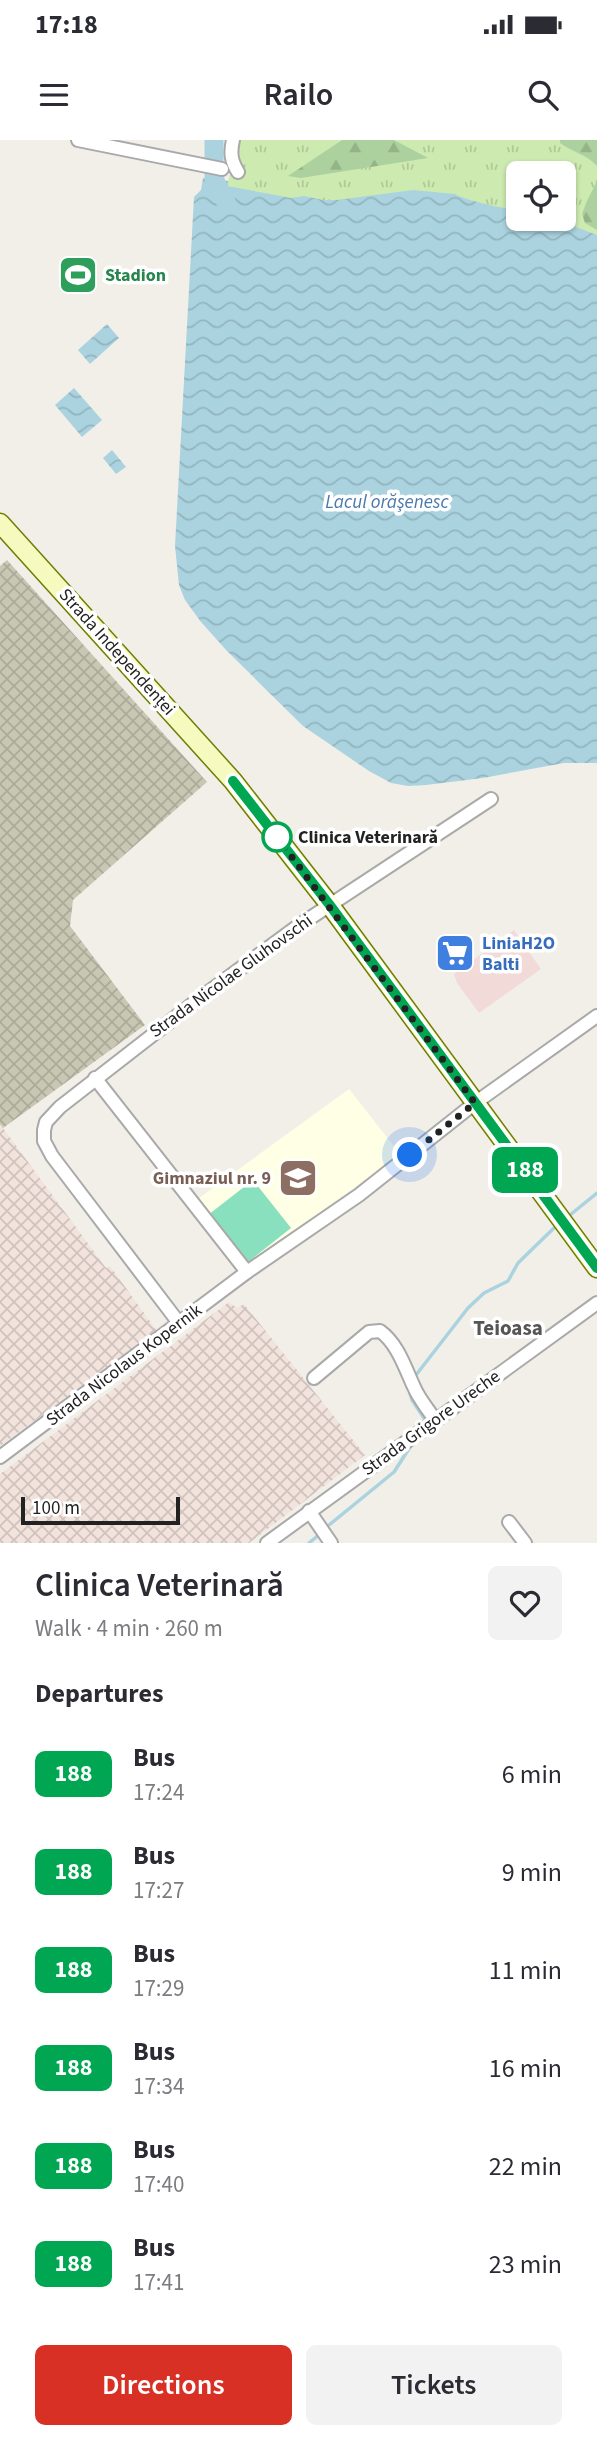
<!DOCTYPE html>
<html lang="en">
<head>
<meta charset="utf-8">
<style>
	body { margin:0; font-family:"Source Sans 3",sans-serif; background:#f2f2f3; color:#2b2b33; height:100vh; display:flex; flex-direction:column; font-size:26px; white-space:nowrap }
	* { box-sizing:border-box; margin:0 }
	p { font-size:23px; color:#7c7c81 }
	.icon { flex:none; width:38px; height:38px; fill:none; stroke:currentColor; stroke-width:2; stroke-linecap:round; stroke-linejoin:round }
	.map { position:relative; height:1403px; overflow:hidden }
	.side { display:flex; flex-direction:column; background:#fff; flex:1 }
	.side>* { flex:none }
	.badge { padding:0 14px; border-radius:10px; font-size:24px; line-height:46px }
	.controls { position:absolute; left:506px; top:21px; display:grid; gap:14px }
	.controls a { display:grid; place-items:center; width:70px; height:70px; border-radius:10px; background:#fff; box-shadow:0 2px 5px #0004; font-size:35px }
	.scale { position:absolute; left:21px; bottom:18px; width:159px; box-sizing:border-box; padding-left:7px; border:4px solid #222; border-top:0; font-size:19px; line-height:24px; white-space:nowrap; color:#222; -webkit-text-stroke:5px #fff; paint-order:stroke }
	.you { position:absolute; width:35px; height:35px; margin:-18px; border:5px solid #fff; border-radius:50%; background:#1a73e8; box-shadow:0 0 0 10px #1a73e833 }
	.map>.badge { position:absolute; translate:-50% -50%; box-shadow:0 0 0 4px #fff }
	h2 { padding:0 35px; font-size:26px; line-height:63px }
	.round { display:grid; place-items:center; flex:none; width:74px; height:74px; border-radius:10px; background:#f2f2f3 }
	.summary { display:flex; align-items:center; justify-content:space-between; height:119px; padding:0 35px }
	h1 { font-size:33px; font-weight:600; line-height:52px }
	.button { display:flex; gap:14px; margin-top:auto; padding:14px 35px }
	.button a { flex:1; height:80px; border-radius:10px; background:#d93025; color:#fff; font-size:28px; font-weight:600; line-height:80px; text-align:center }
	.button a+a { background:#f2f2f3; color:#2b2b33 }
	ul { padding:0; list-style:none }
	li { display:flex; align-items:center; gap:21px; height:98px; padding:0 35px }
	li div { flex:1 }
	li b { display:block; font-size:26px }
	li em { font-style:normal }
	li .badge { min-width:77px; font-weight:700; text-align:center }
	.status { display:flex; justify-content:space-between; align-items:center; height:49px; padding:0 35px; background:#fff; direction:ltr }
	.status svg { height:19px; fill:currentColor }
	header { display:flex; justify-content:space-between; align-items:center; height:91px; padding:0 35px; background:#fff; font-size:32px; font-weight:600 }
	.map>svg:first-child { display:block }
	.commercial { fill:#f2dad9 }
	.education { fill:#ffffe5 }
	.military { fill:url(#military-cross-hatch) }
	.construction { fill:url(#construction-cross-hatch) }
	.grass { fill:url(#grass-tufts); fill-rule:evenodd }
	.forest { fill:url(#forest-firs) }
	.pitch { fill:#88e0be }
	.water { fill:url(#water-waves) }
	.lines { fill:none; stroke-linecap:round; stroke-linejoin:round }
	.stream { stroke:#aad3df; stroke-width:3.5 }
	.river { stroke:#aad3df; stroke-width:19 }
	.street-casing { stroke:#a9a9a9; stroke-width:16 }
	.secondary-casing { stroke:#707d05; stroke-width:21 }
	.street { stroke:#fff; stroke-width:12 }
	.secondary { stroke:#f7fabf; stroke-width:18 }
	.line-casing { stroke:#fff; stroke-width:16 }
	.line { stroke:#00a651; stroke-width:10 }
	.walk { stroke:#222; stroke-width:7; stroke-dasharray:0 12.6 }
	.stop-dot { fill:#fff; stroke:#00a651; stroke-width:3.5 }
	.labels { text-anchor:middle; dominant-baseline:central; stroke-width:7; stroke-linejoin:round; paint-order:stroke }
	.leisure-label { font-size:18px; font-weight:bold; fill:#27864d; stroke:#fff; text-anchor:start }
	.street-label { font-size:18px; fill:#222; stroke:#fff }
	.stop-label { font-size:18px; font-weight:bold; fill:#222; stroke:#fff; text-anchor:start }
	.shop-label { font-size:18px; font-weight:bold; fill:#366cbe; stroke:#fff; text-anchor:start }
	.education-label { font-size:18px; font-weight:bold; fill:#785e54; stroke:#fff; text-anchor:end }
	.water-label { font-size:19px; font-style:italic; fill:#4a7aab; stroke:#fff }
	.quarter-label { font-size:21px; font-weight:bold; fill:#555; stroke:#fff }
</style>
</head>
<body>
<div class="status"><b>17:18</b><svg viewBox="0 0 49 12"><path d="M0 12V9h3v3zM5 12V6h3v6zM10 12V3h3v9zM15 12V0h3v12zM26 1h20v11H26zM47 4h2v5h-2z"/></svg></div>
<header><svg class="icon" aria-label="menu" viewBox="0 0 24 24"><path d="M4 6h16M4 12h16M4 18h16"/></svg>Railo<svg class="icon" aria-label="search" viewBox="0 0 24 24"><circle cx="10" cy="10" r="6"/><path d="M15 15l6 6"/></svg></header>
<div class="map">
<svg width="597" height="1403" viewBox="0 0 597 1403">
	<defs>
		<pattern id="military-cross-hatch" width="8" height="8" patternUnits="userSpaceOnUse" patternTransform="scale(1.75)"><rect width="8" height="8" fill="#f3e3dd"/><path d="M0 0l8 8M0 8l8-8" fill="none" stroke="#d0c2bd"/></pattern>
		<pattern id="construction-cross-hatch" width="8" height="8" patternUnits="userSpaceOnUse" patternTransform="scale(1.75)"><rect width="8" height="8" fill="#c7c7b4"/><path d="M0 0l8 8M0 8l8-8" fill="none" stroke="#abab9a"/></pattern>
		<pattern id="grass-tufts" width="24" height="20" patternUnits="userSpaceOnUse" patternTransform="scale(1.75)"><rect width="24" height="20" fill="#cdebb0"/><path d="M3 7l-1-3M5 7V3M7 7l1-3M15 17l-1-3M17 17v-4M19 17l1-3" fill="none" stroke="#b0c997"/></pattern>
		<pattern id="forest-firs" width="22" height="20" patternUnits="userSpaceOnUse" patternTransform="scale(1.75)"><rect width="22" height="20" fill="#add19e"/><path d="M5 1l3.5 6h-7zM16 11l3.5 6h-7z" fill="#95b388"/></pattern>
		<pattern id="water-waves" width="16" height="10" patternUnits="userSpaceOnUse" patternTransform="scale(1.75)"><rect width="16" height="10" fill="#aad3df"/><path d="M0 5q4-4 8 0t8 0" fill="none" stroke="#92b5bf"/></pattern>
	</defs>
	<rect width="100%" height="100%" fill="#f2efe9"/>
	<polygon class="commercial" points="514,790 541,829 479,873 457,843 454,834"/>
	<polygon class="education" points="349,949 400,1014 249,1125 195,1061"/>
	<g class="military">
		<polygon points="0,984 106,1128 110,1126 157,1191 0,1306"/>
		<polygon points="229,1162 237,1168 244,1164 365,1315 249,1403 0,1403 0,1334"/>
	</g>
	<polygon class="construction" points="7,420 207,642 73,760 70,786 145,885 3,988 0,984 0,426"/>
	<path class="grass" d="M240,0h357v100l-271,-34 -98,-20v-5zM518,33h46v46h-46z"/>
	<g class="forest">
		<polygon points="342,0 394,0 428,18 301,38 288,36"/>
		<path d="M560,0h37v26c-11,-12 -25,-14 -37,-23z"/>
		<polygon points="597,41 597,90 585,83 582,74 586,63"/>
	</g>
	<polygon class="pitch" points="253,1040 291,1088 248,1122 208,1075"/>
	<g class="water">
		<path d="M203,38l25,3v5l63,12 13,-2 19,4h14l76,-10 42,4c5,4 46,15 53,14l2,4 8,1v6h37l42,16v528h-33l-81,15 -57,7 -18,1 -17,-3 -22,-12 -66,-45 -76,-75 -26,-29 -16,-22 -6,-15 -4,-39 19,-349 7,-7z"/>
		<polygon points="107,184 119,198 90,224 78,210"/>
		<polygon points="74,248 102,280 82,297 55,265"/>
		<polygon points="112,310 126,327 116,334 103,318"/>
	</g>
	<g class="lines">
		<g class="stream">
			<polyline points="570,1075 597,1053"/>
			<polyline points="416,1235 468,1168 484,1153 508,1141 518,1123 555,1087"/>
			<polyline points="410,1253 412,1260 426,1281"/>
			<polyline points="329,1385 394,1332 410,1307"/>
			<polyline points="309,1403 321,1393"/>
		</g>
		<polyline class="river" points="214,0 214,39 226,62"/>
		<g class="street-casing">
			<g id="street">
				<polyline points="78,0 222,29"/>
				<path d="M233,0c-3,13 -2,21 5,32"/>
				<polyline points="95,938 247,1132"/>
				<polyline points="179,1183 52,1016 44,1001 44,990 46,982 60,967 195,862 298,786 491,659"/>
				<path d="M314,1238l55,-46 11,-1c18,13 25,37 34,56 5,12 14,22 21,33"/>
				<polyline points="0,1317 247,1132 359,1055 475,963 597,876"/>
				<polyline points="309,1371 331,1403"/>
				<polyline points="509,1382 525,1403"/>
				<polyline points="267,1403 597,1163"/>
			</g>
		</g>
		<g class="secondary-casing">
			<polyline id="secondary" points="0,383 233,641 329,764 597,1128"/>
		</g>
		<use href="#street" class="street"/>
		<use href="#secondary" class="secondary"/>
	</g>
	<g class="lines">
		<g class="line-casing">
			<polyline id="line" points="233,641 329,764 597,1128"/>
		</g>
		<use href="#line" class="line"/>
		<polyline class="walk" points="277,697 475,963 410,1015"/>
	</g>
	<defs>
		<g id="stadium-square" transform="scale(2.0125)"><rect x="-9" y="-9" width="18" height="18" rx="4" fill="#2e9e5b" stroke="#fff"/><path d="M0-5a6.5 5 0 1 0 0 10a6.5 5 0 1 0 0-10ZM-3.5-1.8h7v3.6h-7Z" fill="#fff"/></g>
		<g id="supermarket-square" transform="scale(2.0125)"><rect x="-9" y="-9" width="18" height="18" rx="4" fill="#3f7fe0" stroke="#fff"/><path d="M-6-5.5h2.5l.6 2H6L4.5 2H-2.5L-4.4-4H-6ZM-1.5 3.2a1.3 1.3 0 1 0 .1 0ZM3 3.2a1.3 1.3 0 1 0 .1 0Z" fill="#fff"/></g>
		<g id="school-square" transform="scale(2.0125)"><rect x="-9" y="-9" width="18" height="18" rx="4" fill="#8d6e63" stroke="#fff"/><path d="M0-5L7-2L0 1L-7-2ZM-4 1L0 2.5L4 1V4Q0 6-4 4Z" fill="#fff"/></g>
	</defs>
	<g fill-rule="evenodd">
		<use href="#stadium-square" x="78" y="135"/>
		<use href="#supermarket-square" x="455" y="813"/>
		<use href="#school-square" x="298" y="1038"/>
	</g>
	<circle class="stop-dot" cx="277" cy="697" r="14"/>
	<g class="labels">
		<g class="leisure-label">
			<text x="105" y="135">Stadion</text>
		</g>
		<g class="street-label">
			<text transform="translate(117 512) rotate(48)">Strada Independenței</text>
			<text transform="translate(231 836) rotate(-36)">Strada Nicolae Gluhovschi</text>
			<text transform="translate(124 1225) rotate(-37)">Strada Nicolaus Kopernik</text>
			<text transform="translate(431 1283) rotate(-36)">Strada Grigore Ureche</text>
		</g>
		<g class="stop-label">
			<text x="298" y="697">Clinica Veterinară</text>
		</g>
		<g class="shop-label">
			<text x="482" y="803">LiniaH2O<tspan x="482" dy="21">Balti</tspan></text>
		</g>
		<g class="education-label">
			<text x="271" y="1038">Gimnaziul nr. 9</text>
		</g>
		<g class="water-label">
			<text x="387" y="362">Lacul orăşenesc</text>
		</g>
		<g class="quarter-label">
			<text x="508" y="1188">Teioasa</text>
		</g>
	</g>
</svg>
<div class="controls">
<a><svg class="icon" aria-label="locate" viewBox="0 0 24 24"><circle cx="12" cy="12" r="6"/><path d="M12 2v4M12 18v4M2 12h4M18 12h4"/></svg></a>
</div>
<div class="scale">100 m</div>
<div class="you" style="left:410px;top:1015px"></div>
<b class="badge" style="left:525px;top:1030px;background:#00a651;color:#fff">188</b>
</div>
<section class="side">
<div class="summary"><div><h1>Clinica Veterinară</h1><p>Walk · 4 min · 260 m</p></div><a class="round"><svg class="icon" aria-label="heart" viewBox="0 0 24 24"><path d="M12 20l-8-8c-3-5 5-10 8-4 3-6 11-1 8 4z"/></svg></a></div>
<h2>Departures</h2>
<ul>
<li><span class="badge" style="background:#00a651;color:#fff">188</span><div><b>Bus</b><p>17:24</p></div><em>6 min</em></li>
<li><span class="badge" style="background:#00a651;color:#fff">188</span><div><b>Bus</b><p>17:27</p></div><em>9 min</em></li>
<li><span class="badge" style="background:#00a651;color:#fff">188</span><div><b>Bus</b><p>17:29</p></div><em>11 min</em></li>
<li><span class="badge" style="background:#00a651;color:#fff">188</span><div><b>Bus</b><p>17:34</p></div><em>16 min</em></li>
<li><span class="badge" style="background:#00a651;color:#fff">188</span><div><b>Bus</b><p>17:40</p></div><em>22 min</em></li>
<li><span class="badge" style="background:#00a651;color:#fff">188</span><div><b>Bus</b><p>17:41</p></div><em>23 min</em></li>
</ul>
<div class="button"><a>Directions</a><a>Tickets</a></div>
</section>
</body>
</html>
